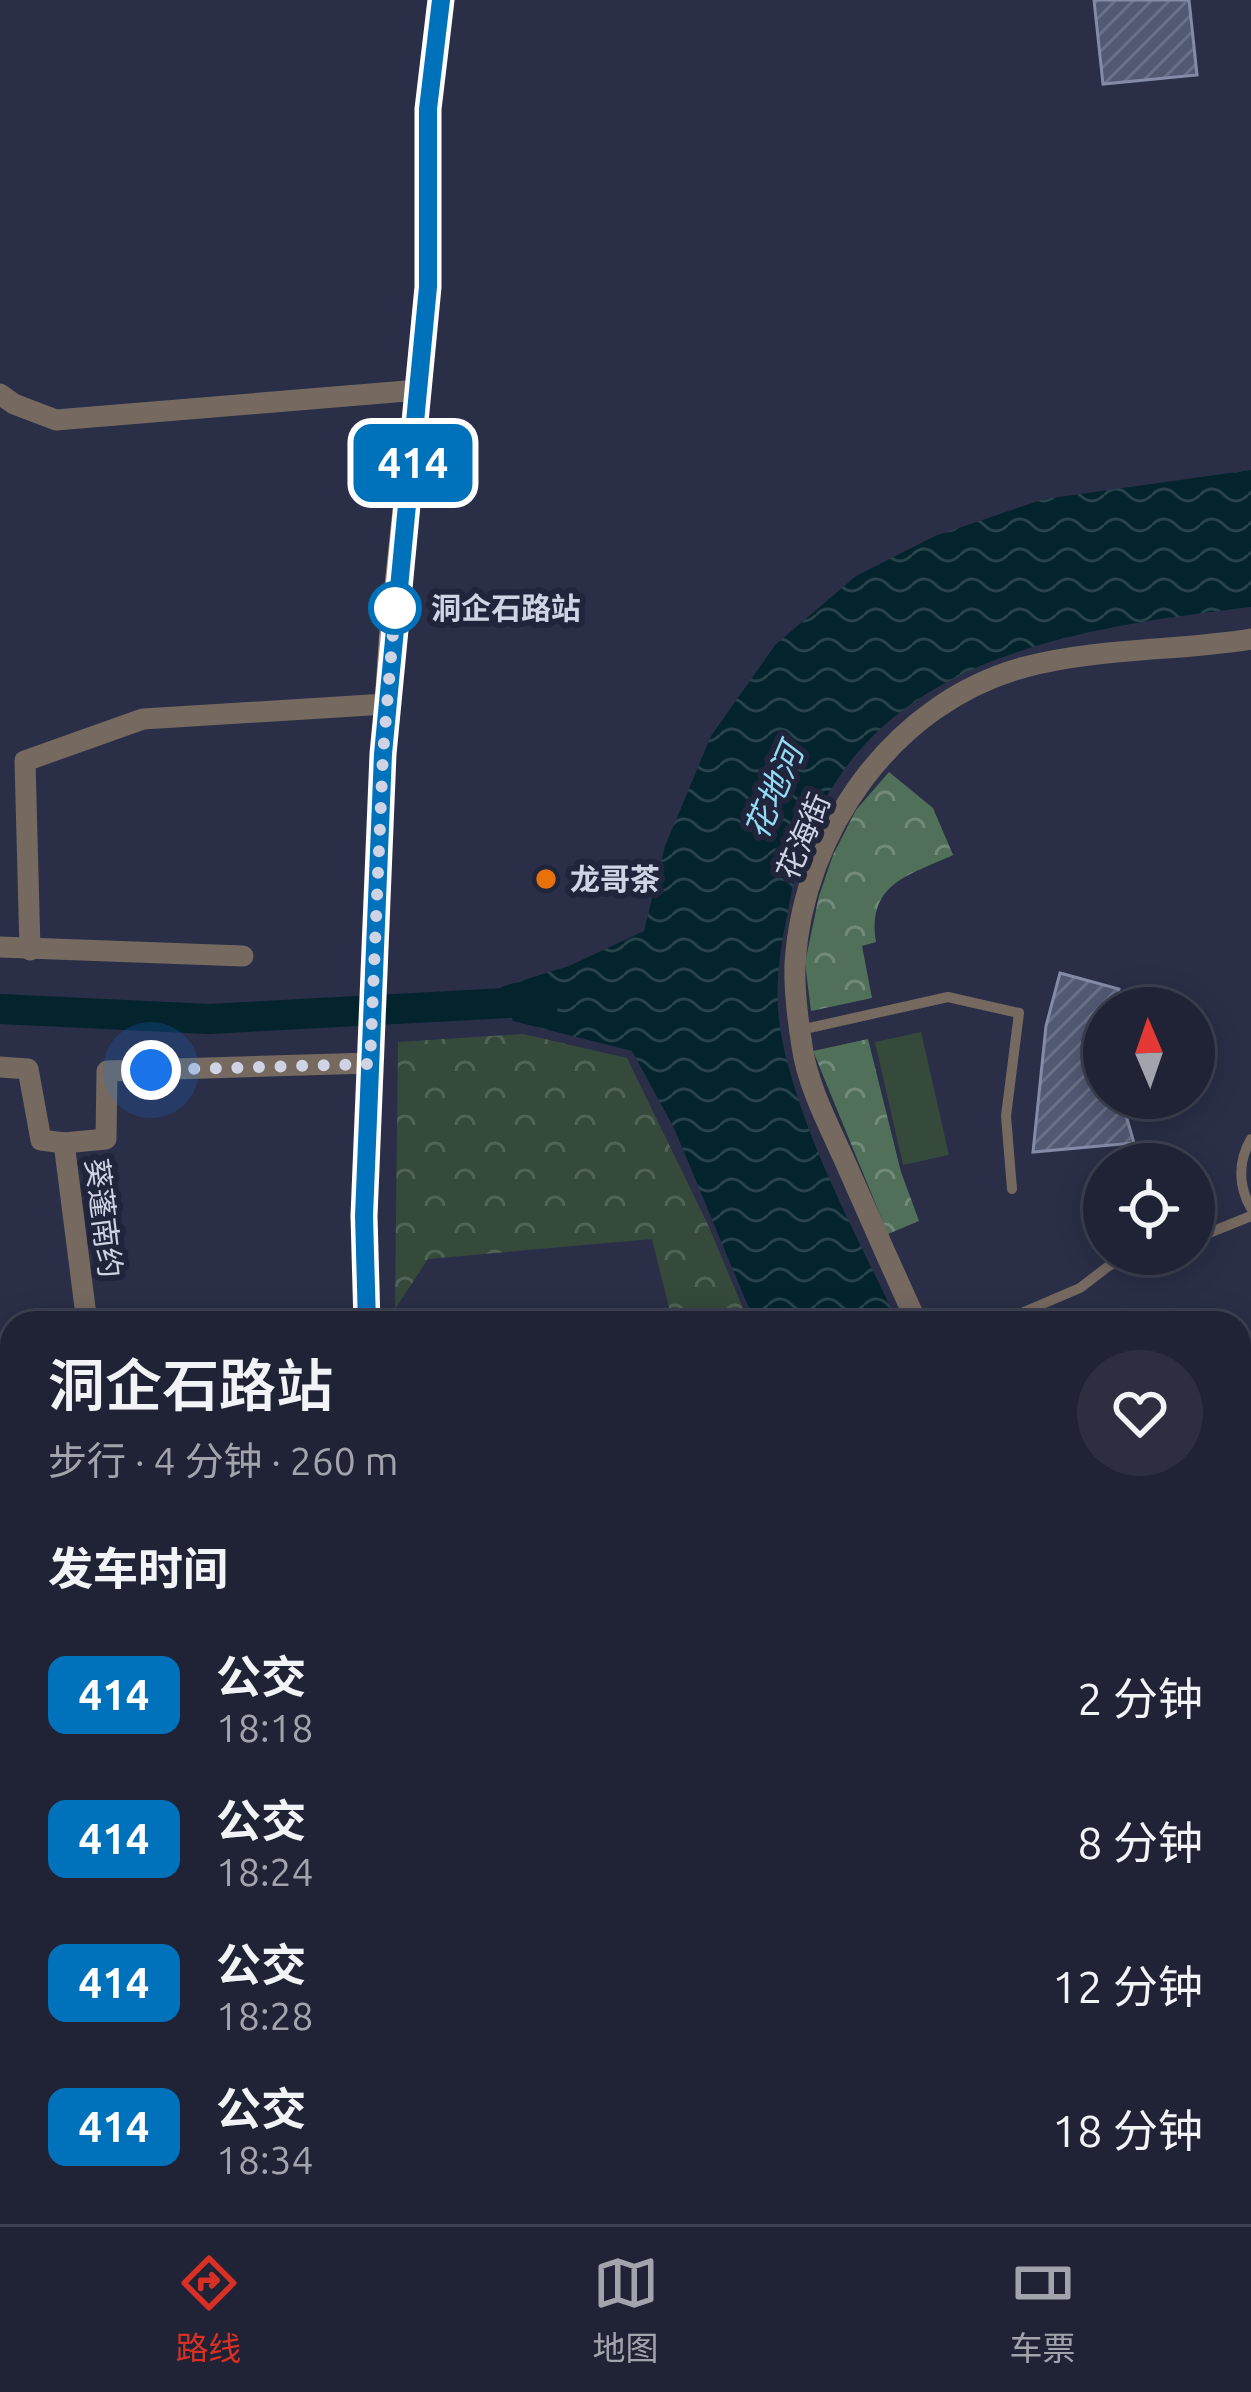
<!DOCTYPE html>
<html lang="zh">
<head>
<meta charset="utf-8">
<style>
	body { margin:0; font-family:Ubuntu,"Noto Sans SC",sans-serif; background:#2d2f41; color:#f1f3f6; height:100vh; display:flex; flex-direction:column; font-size:45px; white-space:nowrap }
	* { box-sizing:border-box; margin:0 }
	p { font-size:39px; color:#a2a4ad }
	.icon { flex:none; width:66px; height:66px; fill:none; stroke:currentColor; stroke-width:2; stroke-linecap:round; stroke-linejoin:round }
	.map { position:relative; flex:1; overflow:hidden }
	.sheet { position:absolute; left:0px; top:1311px; width:1251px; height:915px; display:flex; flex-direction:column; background:#202335; border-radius:36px 36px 0 0; box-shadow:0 6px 30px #0003,0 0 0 3px #3d4050 }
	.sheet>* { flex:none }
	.badge { padding:0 24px; border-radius:18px; font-size:42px; line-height:78px }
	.needle { width:78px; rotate:358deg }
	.fabs { position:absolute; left:1083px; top:987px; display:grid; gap:24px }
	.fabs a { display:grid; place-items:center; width:132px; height:132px; border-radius:50%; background:#202335; box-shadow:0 6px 30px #0003,0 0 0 3px #3d4050; font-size:60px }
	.you { position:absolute; width:60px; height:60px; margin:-30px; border:9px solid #fff; border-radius:50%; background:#1a73e8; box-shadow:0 0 0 18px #1a73e833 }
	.map>.badge { position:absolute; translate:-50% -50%; box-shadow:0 0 0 6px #fff }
	h2 { padding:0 48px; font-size:45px; line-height:108px }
	.round { display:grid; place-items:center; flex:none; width:126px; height:126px; border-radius:63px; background:#2d2f41 }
	.head { display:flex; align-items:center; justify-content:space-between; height:204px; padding:0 48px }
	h1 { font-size:57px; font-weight:600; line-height:90px }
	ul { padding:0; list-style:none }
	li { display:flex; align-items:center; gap:36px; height:144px; padding:0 48px }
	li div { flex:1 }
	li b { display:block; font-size:45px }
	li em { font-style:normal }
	li .badge { min-width:132px; font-weight:700; text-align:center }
	.menu { display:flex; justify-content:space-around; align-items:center; height:168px; border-top:3px solid #3d4050; background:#202335; font-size:33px; color:#a2a4ad }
	.menu a { display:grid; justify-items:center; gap:6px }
	.menu .on { color:#d93025 }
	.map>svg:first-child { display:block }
	.green { fill:#354a3a }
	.forest { fill:url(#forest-crowns) }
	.park { fill:url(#park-crowns) }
	.water { fill:url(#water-waves) }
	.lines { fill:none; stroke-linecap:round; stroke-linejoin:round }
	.river { stroke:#04242d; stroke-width:30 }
	.building { fill:url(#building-hatch); stroke:#838ba7; stroke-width:3 }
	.path { stroke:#60657a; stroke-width:3; stroke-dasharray:6 6; stroke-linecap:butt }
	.lane { stroke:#756960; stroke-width:10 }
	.street { stroke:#756960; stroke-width:21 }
	.secondary { stroke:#9b887b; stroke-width:24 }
	.line-casing { stroke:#fff; stroke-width:27 }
	.line { stroke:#0072bc; stroke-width:18 }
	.walk { stroke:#cfd3e3; stroke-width:12; stroke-dasharray:0 21.6 }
	.stop-dot { fill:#fff; stroke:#0072bc; stroke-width:6 }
	.food-dot { fill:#e8710a; stroke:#20253c; stroke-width:4.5 }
	.labels { text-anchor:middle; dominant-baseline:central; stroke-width:12; stroke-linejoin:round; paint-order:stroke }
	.stop-label { font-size:30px; font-weight:bold; fill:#cfd3e3; stroke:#20253c; text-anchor:start }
	.street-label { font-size:30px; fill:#cfd3e3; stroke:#20253c }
	.poi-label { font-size:30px; font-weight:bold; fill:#cfd3e3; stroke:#20253c; text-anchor:start }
	.water-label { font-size:33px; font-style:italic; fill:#92dbf4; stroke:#20253c }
</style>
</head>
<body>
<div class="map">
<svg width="1251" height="2224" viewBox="0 0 1251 2224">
	<defs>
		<pattern id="forest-crowns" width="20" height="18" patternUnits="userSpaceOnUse" patternTransform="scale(3)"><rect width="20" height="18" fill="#517059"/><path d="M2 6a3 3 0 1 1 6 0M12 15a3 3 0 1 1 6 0" fill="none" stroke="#718a79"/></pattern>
		<pattern id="park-crowns" width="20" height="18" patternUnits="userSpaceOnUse" patternTransform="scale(3)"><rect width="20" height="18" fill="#354a3a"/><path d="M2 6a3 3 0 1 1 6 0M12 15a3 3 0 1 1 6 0" fill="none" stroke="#516356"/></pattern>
		<pattern id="water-waves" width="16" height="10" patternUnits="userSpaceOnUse" patternTransform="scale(3)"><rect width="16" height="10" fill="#04242d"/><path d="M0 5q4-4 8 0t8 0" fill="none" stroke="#28434b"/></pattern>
		<pattern id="building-hatch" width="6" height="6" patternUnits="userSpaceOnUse" patternTransform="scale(3)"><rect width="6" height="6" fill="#525973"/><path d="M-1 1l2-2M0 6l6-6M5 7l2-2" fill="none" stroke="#6a7087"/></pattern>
	</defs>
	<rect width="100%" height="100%" fill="#2a2f47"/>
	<polygon class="green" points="921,1032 949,1155 903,1165 875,1042"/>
	<g class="forest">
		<path d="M889,772l44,36 20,47c-45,21 -86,28 -77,87l-14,4 10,52 -61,13 -6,-48 14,-67 14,-41 23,-45z"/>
		<polygon points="868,1039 901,1172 919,1221 888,1234 813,1051"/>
	</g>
	<polygon class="park" points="523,1034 627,1058 709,1227 749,1323 673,1323 652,1239 428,1259 395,1309 398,1042"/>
	<g class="water">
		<path d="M1251,470v137c-201,24 -416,58 -461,293 -11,56 -19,96 -5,153 23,95 72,182 113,270h-143l-81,-195 -42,-77 -119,-30 -12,-34 68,-21 75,-35 21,-85 46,-110 64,-91 81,-69 79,-40 109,-37z"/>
		<polygon points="975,2214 1127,2214 1127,2224 974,2224"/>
	</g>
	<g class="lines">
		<g class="river">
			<polyline points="0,1009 209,1019 545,1001"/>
			<polyline points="1239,1765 1251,1763"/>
		</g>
	</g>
	<g class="building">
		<polygon points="1094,0 1189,0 1197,75 1103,84"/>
		<polygon points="1060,973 1119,989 1116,1008 1104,1008 1104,1098 1121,1098 1134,1143 1033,1152 1046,1026"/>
	</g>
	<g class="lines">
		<g class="path">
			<polyline points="4,1788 12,1774"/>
			<polyline points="952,2224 954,2214"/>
			<polyline points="1140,2224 1141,2214"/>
		</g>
		<g class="lane">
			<polyline points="800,1030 948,997 1019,1013 1006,1116 1012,1189"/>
			<path d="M1251,1139c-13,22 -13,47 0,69"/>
			<polyline points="1194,1239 1251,1216"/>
			<polyline points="998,1323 1080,1288 1110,1265 1140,1254"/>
		</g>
		<g class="street">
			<polyline points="0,394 14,404 56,420 419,390"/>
			<polyline points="0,947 243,956"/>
			<polyline points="30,950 25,761 143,719 386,704"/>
			<polyline points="0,1067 28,1069 41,1140 64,1143 87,1323"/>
			<polyline points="64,1143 106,1139 107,1071 370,1063"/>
			<path d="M917,1323c-25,-55 -50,-111 -74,-166 -16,-35 -36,-74 -41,-111 -4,-25 -8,-56 -7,-82 8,-133 99,-262 230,-297 73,-19 151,-16 226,-28"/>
			<polyline points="0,1500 12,1500"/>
			<polyline points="0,1725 12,1731"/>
			<polyline points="0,2181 12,2185"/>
			<polyline points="55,2214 56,2224"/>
			<polyline points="87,2214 112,2224"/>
			<polyline points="534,2214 545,2224"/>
		</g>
		<g class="secondary">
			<polyline points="367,1323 365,1216 383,754 391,638 428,287 428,109 441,0"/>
			<polyline points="1239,1814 1251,1812"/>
			<polyline points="0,1829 12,1808"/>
			<polyline points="1239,1837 1251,1835"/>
			<polyline points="0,1933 12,1902"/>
			<polyline points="1187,2214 1188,2224"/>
		</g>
	</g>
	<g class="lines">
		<g class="line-casing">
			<polyline id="line" points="367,1323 364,1216 383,754 428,287 428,109 441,0"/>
		</g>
		<use href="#line" class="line"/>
		<polyline class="walk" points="151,1070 370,1064 383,754 395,608"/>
	</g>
	<circle class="stop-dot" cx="395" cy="608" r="24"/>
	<circle class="food-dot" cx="546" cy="879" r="12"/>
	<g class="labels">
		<g class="stop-label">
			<text x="431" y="608">洞企石路站</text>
		</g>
		<g class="street-label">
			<text transform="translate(803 836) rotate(-67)">花海街</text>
			<text transform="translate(104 1218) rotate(83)">葵蓬南约</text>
		</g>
		<g class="poi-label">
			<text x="570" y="879">龙哥茶</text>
		</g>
		<g class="water-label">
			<text transform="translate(773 791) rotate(-67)">花地河</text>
		</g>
	</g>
</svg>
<div class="fabs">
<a><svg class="needle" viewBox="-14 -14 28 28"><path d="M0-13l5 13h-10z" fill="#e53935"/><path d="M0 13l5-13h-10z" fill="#a2a4ad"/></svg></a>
<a><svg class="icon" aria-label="locate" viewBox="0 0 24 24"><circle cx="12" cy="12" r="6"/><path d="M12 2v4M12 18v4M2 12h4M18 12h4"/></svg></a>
</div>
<div class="you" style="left:151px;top:1070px"></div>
<b class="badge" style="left:413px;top:463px;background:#0072bc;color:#fff">414</b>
<section class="sheet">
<div class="head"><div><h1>洞企石路站</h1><p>步行 · 4 分钟 · 260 m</p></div><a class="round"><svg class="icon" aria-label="heart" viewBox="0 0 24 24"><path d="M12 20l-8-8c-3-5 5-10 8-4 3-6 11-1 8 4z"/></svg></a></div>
<h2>发车时间</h2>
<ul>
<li><span class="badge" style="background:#0072bc;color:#fff">414</span><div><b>公交</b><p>18:18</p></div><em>2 分钟</em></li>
<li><span class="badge" style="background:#0072bc;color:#fff">414</span><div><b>公交</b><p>18:24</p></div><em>8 分钟</em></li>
<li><span class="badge" style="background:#0072bc;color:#fff">414</span><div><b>公交</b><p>18:28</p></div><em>12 分钟</em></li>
<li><span class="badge" style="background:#0072bc;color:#fff">414</span><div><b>公交</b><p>18:34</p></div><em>18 分钟</em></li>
</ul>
</section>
</div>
<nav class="menu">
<a class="on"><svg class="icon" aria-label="directions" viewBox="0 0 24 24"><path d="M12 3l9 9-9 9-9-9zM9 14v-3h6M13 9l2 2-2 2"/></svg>路线</a>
<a><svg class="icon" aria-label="map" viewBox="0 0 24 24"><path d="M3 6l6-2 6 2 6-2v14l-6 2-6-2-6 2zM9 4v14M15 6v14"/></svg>地图</a>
<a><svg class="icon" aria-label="tickets" viewBox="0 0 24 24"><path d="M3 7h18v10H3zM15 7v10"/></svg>车票</a>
</nav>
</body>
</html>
